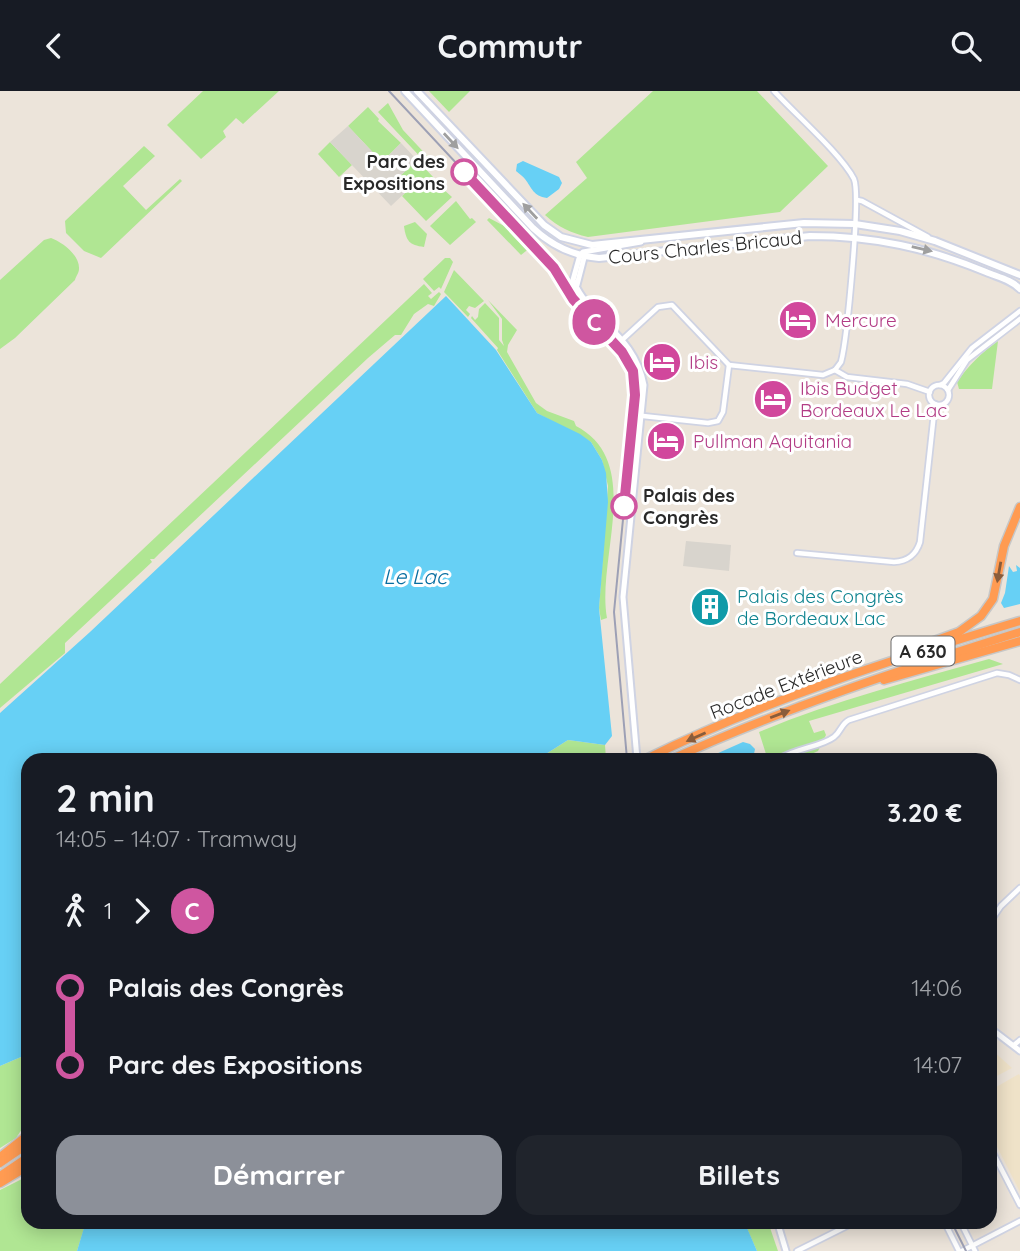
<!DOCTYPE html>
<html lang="fr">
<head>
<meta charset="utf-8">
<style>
	body { margin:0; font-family:Quicksand,sans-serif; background:#20242c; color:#f1f3f6; height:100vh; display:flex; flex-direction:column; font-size:26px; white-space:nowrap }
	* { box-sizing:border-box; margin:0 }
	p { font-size:23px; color:#9ea1a6 }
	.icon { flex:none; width:38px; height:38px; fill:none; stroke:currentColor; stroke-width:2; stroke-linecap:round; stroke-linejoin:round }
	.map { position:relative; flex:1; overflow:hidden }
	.details { position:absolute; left:21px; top:662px; width:976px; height:476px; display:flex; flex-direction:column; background:#171b24; border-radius:21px; box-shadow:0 4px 18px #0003 }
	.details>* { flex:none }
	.badge { padding:0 14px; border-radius:23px; font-size:24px; line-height:46px }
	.map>.badge { position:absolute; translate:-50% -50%; box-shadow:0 0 0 4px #fff }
	.legs { display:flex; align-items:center; gap:10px; height:77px; padding:0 35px; font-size:23px }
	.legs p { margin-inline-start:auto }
	.overview { display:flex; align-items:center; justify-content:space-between; height:119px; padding:0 35px }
	h1 { font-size:38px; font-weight:700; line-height:52px }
	.action { display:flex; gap:14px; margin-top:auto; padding:14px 35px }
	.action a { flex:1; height:80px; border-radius:21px; background:#8c9099; color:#fff; font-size:28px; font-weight:700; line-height:80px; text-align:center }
	.action a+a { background:#20242c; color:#f1f3f6 }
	ul { padding:0 35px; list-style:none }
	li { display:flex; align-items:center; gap:24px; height:77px; font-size:26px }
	li i { display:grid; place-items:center; width:10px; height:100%; margin:0 9px; background:currentColor }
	li i::after { content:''; width:18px; height:18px; margin:-9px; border:5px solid; border-radius:50%; background:#171b24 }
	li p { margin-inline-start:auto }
	li:first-child i { background:linear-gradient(#0000 50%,currentColor 0) }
	li:last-child i { background:linear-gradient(currentColor 50%,#0000 0) }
	header { display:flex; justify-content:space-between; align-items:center; height:91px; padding:0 35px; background:#171b24; font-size:32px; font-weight:700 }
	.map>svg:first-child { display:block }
	.education { fill:#efe2c8 }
	.green { fill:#b0e693 }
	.plaza { fill:#d8d4cd }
	.water { fill:#67d0f5 }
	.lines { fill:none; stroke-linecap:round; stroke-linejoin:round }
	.minor-casing { stroke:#cfd3e3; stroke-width:8 }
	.tertiary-casing { stroke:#cfd3e3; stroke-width:9 }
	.secondary-casing { stroke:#cfd3e3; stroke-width:10 }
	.motorway-casing { stroke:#c7c7c7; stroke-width:11 }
	.minor { stroke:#fff; stroke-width:4.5 }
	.tertiary { stroke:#fff; stroke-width:5 }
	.secondary { stroke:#fff; stroke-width:6 }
	.motorway { stroke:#ff9b52; stroke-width:8 }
	.tram { stroke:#9da0b5; stroke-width:2 }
	.oneway { fill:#9f9f9f }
	.oneway2 { fill:#895c3b }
	.line-1-casing { stroke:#fff; stroke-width:16 }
	.line-1 { stroke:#cf56a0; stroke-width:10 }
	.stop-1-dot { fill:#fff; stroke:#cf56a0; stroke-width:3.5 }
	.labels { text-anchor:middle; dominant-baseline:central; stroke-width:6; stroke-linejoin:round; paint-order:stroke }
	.shield { fill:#fff; stroke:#696969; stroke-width:2 }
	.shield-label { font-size:18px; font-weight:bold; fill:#292929 }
	.stop-label { font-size:19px; font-weight:bold; fill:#292929; stroke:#fff; text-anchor:end }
	.street-label { font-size:19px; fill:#292929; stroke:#fff }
	.hotel-label { font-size:19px; fill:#b23c85; stroke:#fff; text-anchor:start }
	.culture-label { font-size:19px; fill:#0d838f; stroke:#fff; text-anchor:start }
	.water-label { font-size:21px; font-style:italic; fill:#066da0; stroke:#fff }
</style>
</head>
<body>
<header><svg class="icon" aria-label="back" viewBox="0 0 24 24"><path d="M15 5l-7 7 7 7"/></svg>Commutr<svg class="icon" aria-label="search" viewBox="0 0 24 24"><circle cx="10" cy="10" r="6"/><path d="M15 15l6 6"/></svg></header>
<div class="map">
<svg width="1020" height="1160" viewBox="0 0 1020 1160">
	<rect width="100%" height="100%" fill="#ece4da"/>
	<g class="education">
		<polygon points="991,958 1012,977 991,988"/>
		<polygon points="1019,983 1020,985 1020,1101 990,1042 991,999"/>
	</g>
	<g class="green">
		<polygon points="203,0 279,0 243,33 236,27 223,40 226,46 201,68 167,34"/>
		<polygon points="429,0 470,0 449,21"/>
		<path d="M653,0h104l71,75 -48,46 -192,25c-17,-4 -30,-10 -43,-22l42,-37 -11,-16z"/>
		<polygon points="388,12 403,39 432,70 428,74 378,21"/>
		<polygon points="368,16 379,28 378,30 401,52 382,71 348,35"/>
		<polygon points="330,51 352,74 339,86 318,63"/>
		<polygon points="144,55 155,65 123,95 146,119 180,88 182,90 101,167 84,160 66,142 65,130"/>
		<polygon points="417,69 434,87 433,89 452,106 426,130 402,105 408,99 397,88"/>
		<polygon points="456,110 470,128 472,127 476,131 450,154 430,135"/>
		<polygon points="489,127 514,140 531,156 521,164 487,129"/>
		<path d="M415,131l12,12 -3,13c-15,-2 -18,-6 -20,-21z"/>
		<path d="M51,147c11,4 29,17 28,31 0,4 -3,7 -4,11l-60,58 -15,11v-69l44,-40z"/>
		<polygon points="445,167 450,167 453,171 441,198 439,196 434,200 423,188"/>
		<polygon points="454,179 484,210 475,217 469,215 466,219 470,223 468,226 444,201"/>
		<polygon points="424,193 432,202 428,205 431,208 439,201 441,203 434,215 428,213 414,223 401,244 395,244 368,267 159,463 154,468 150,468 152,471 65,552 65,562 0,617 0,593"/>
		<path d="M488,209l29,30 -9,15 -1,7 29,51 11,8 27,10 2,5c69,36 20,133 31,192l-6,2 -2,-12 9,-122 -6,-26 -11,-18 -54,-29 -40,-63 1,-2 -27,-30 1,-2 3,4 3,-3 1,-8 6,-6 14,15v22l5,6 -2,-6v-21z"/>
		<path d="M998,250l-6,48h-33l-2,-7c12,-17 24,-29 41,-41z"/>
		<path d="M989,568l14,5 -194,57 5,12 10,-3 2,5 -8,16 -17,8h-40l5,-5 -7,-22c74,-31 152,-51 230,-73z"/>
		<polygon points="568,649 605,654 606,668 538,668"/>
		<polygon points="28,963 28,1029 16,1047 0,1057 0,975"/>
		<polygon points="28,1085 28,1130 86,1131 77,1160 0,1160 0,1099"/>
		<polygon points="744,1131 768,1131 778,1160 757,1160"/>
	</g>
	<g class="plaza">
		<polygon points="348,35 382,71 401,52 417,69 397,88 408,99 391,115 330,51"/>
		<polygon points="686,450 731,454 729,480 683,475"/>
	</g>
	<g class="water">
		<path d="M523,70l36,16 3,6 -3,6 -12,9c-14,-2 -15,-10 -22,-19 -2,-3 -6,-5 -9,-8l1,-7z"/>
		<polygon points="446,205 496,259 537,322 580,343 591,351 602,369 606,382 608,411 599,517 612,645 605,654 568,649 538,668 28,668 28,963 0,975 0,622 90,541"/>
		<polygon points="1016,474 1020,477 1020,513 1004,517 1001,512 1005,502 1009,475 1013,481 1017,480"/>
		<polygon points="743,651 750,653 755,658 753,668 710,668 716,663"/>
		<polygon points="86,1130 744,1130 757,1160 77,1160"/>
	</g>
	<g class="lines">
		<g class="minor-casing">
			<g id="minor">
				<polyline points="857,109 862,110 928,146"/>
				<polyline points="622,249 658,216 672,214 729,274"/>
				<polyline points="835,279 847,286 907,293 930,301"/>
				<polyline points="940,294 944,292 972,257 1020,220"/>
				<circle cx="939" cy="304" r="10"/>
				<polyline points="948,299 967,269 1020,228"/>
				<path d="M643,325l65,7 10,-2 5,-9 6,-47 94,10 12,-5 6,-8c6,-23 20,-166 13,-183 -13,-25 -59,-65 -80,-88"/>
				<path d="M797,462l97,9c14,-1 22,-7 26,-20l15,-138"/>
				<path d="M779,668c17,-11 42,-12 55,-22 7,-5 7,-13 15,-17l148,-47 12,2 11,5"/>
				<polyline points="990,831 1001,815 1020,797"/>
				<polyline points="1014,954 1020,949"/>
				<polyline points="990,1056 1020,1114"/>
				<polyline points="944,1130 959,1160"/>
				<polyline points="960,1130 975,1160"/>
				<polyline points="797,1160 857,1130"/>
				<polyline points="962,1160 1020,1130"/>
			</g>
		</g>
		<g class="tertiary-casing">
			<g id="tertiary">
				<polyline points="577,194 585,163"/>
				<path d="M637,668l-14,-162 21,-212c-10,-52 -53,-63 -71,-105l7,-25 3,-3 58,-10"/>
				<polyline points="990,937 1020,960"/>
				<polyline points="777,1130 786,1160"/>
			</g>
		</g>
		<g class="secondary-casing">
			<g id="secondary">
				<path d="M405,0l128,137c18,17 41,28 66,30l211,-22c64,0 118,12 176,36 12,5 26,8 34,17"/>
				<polyline points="417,0 544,134 561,146 592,154 804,132 855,133 900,140 935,150 1020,184"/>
			</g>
		</g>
		<g class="motorway-casing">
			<g id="motorway">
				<polyline points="901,562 959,541 981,525 993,508 1004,455 1020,416"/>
				<polyline points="884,589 1020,550"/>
				<path d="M646,668c119,-59 247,-100 374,-138"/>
				<path d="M672,668c113,-51 230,-90 348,-127"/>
				<polyline points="0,1066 28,1044"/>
				<polyline points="0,1072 28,1053"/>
				<polyline points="0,1085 28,1066"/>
				<polyline points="0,1092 28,1075"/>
			</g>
		</g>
		<use href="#minor" class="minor"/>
		<use href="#tertiary" class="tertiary"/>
		<use href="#secondary" class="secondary"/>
		<use href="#motorway" class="motorway"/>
		<g class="tram">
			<path d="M389,0l165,177c8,10 12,23 20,33 25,30 62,52 61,95l-21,216 13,147"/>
			<polyline points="951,1130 966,1160"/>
		</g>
	</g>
	<defs><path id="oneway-solid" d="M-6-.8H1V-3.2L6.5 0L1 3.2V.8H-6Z" transform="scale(1.75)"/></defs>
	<g class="oneway">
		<use href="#oneway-solid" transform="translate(451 50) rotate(47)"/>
		<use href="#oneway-solid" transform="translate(530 120) rotate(-133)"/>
		<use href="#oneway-solid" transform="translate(922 158) rotate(13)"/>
	</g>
	<g class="oneway2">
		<use href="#oneway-solid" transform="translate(999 481) rotate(100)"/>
		<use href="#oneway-solid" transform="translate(780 623) rotate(-21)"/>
		<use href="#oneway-solid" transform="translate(696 646) rotate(156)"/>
	</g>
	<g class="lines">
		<g class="line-1-casing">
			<polyline id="line-1" points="464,81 554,177 573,208 622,261 633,280 635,304 624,415"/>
		</g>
		<use href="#line-1" class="line-1"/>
	</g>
	<defs>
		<g id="hotel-disc" transform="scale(2.0125)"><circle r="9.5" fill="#d1479c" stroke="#fff"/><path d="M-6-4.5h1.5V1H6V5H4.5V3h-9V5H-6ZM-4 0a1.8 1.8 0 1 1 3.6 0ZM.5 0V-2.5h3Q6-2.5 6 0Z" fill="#fff"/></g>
		<g id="building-disc" transform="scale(2.0125)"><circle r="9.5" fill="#0f9aa8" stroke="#fff"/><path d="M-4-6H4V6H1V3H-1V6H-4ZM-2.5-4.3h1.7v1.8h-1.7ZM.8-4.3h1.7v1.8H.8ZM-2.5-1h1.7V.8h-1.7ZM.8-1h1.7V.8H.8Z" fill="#fff"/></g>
	</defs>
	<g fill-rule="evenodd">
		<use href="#hotel-disc" x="798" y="229"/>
		<use href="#hotel-disc" x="662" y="271"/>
		<use href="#hotel-disc" x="773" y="308"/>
		<use href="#hotel-disc" x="666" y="350"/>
		<use href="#building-disc" x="710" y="516"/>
	</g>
	<g class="stop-1-dot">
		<circle cx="464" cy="81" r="12"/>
		<circle cx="624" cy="415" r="12"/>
	</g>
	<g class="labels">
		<rect class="shield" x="891.5" y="545.5" width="63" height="29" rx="5"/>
		<g class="shield-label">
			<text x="923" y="560">A 630</text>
		</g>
		<g class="stop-label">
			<text x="445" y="70">Parc des<tspan x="445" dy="22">Expositions</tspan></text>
			<text x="643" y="404" text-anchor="start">Palais des<tspan x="643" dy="22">Congrès</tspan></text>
		</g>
		<g class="street-label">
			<text transform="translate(705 156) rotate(-6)">Cours Charles Bricaud</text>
			<text transform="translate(786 593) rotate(-21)">Rocade Extérieure</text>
		</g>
		<g class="hotel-label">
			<text x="825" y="229">Mercure</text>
			<text x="689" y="271">Ibis</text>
			<text x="800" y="297">Ibis Budget<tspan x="800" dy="22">Bordeaux Le Lac</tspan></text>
			<text x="693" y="350">Pullman Aquitania</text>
		</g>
		<g class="culture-label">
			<text x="737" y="505">Palais des Congrès<tspan x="737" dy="22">de Bordeaux Lac</tspan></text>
		</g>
		<g class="water-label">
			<text x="415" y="485">Le Lac</text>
		</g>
	</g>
</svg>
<b class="badge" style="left:594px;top:231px;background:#cf56a0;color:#fff">C</b>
<section class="details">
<div class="overview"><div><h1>2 min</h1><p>14:05 – 14:07 · Tramway</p></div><b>3.20 €</b></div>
<div class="legs"><svg class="icon" aria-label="walk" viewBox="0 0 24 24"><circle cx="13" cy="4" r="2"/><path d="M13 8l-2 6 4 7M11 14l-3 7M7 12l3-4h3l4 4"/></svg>1<svg class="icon" aria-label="forward" viewBox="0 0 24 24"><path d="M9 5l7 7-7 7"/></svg><b class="badge" style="background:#cf56a0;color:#fff">C</b></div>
<ul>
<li><i style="color:#cf56a0"></i><b>Palais des Congrès</b><p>14:06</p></li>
<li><i style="color:#cf56a0"></i><b>Parc des Expositions</b><p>14:07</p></li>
</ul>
<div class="action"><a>Démarrer</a><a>Billets</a></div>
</section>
</div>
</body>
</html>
